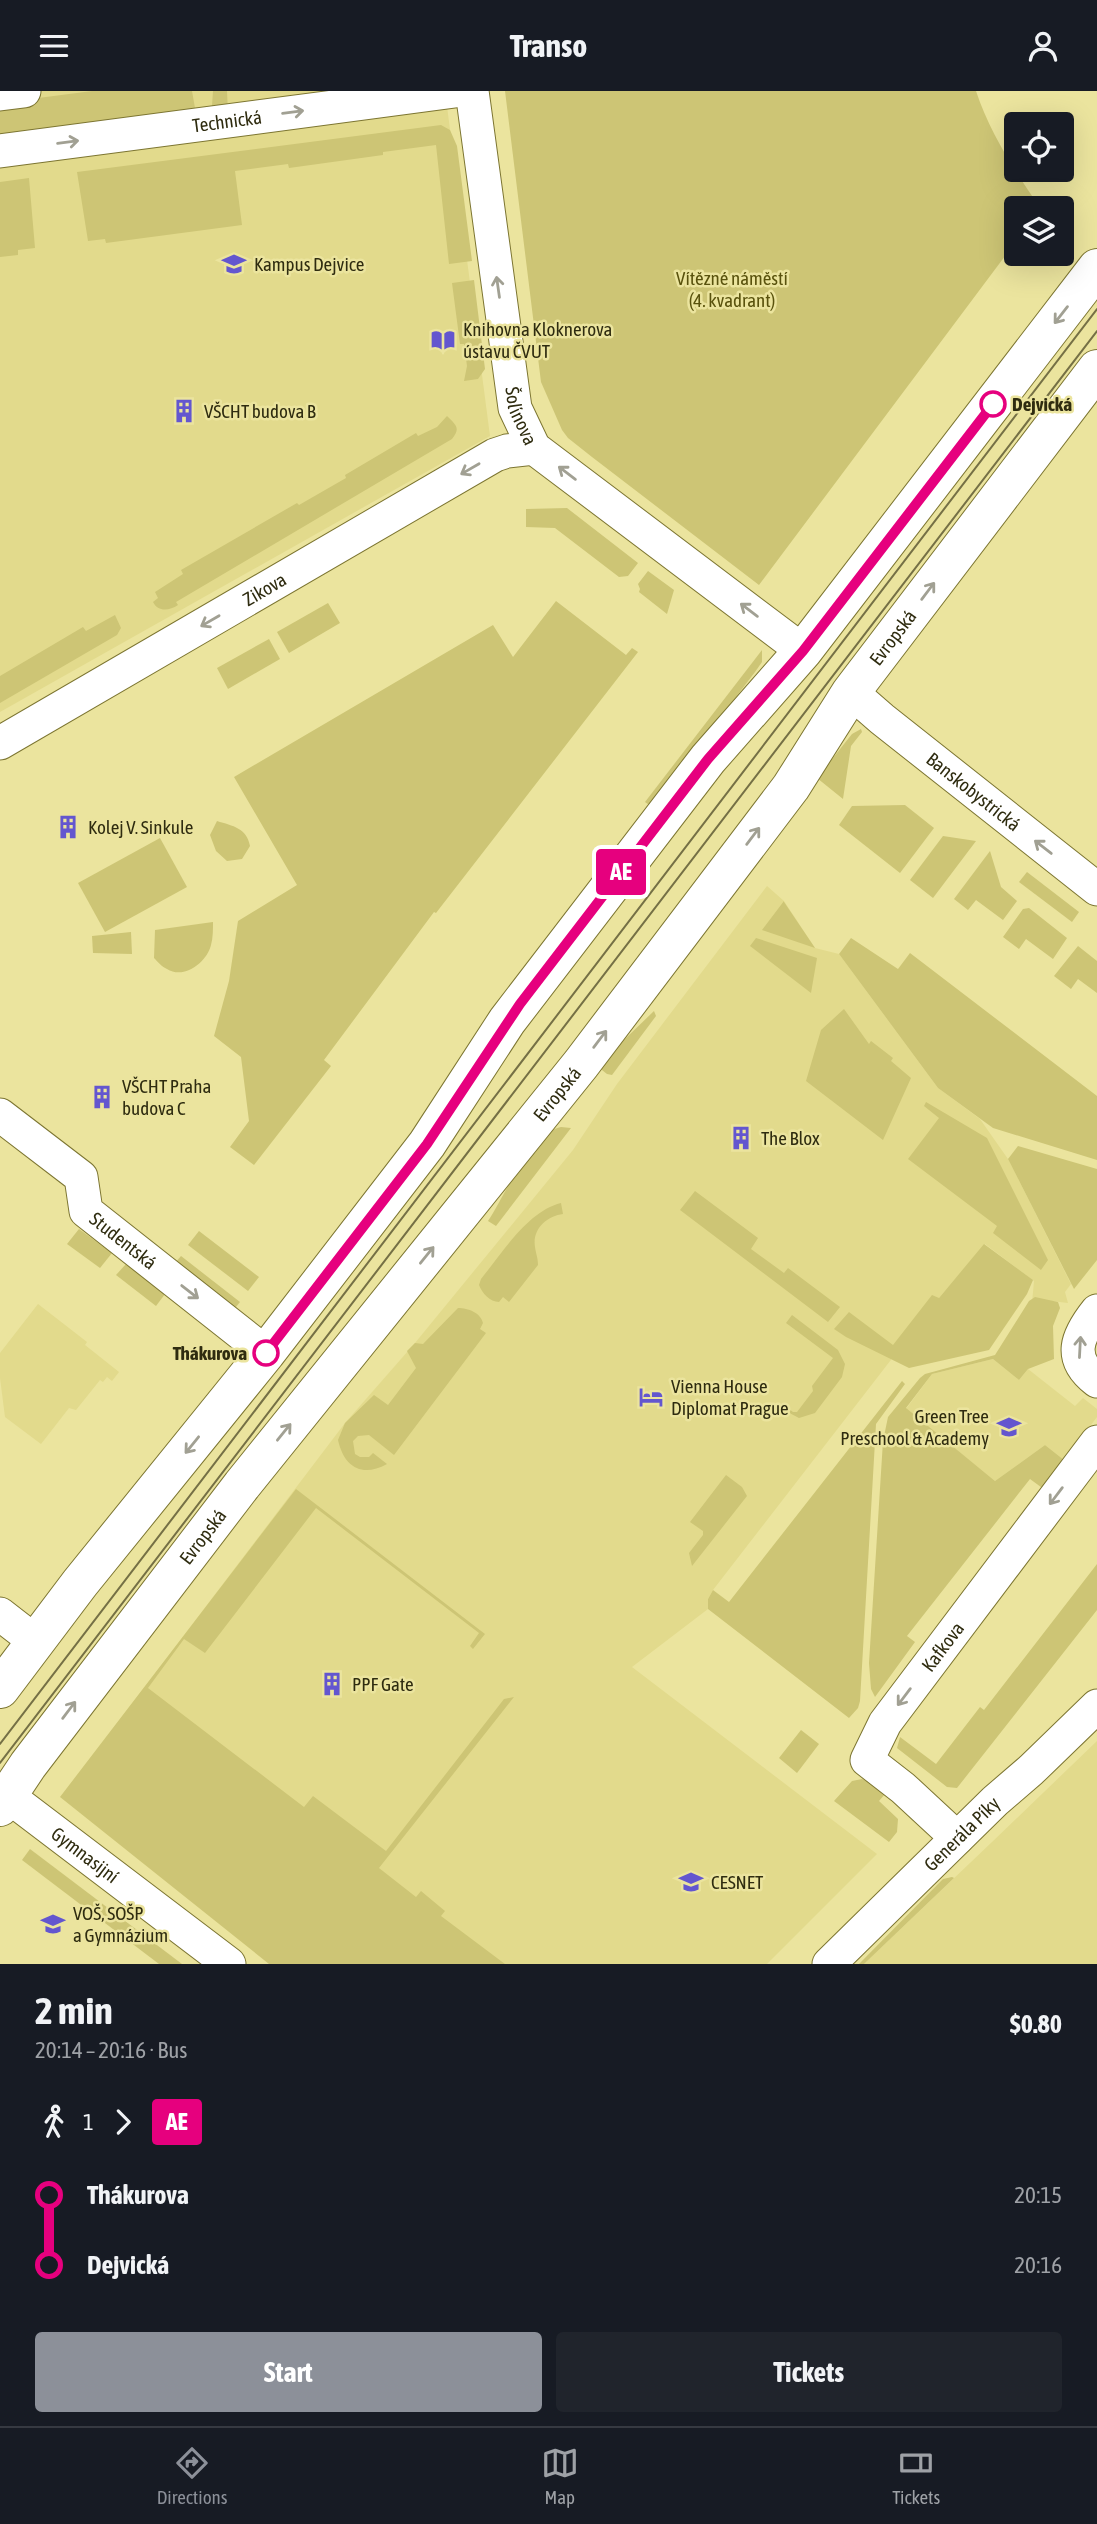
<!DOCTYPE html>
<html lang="en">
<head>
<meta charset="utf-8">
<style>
	body { margin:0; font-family:"Asap Condensed",sans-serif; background:#20242c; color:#f1f3f6; height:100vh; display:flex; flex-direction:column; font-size:26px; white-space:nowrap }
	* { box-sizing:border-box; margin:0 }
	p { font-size:23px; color:#9ea1a6 }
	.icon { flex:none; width:38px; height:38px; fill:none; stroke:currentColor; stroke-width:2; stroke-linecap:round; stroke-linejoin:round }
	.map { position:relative; height:1873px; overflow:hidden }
	.side { display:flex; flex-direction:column; background:#171b24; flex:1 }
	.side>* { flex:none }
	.badge { padding:0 14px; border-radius:5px; font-size:24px; line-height:46px }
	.tools { position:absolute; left:1004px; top:21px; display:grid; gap:14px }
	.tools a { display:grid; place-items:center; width:70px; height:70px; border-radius:7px; background:#171b24; box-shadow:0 7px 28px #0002; font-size:35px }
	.map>.badge { position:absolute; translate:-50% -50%; box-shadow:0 0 0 4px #fff }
	.legs { display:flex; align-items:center; gap:10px; height:77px; padding:0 35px; font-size:23px }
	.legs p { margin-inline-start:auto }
	.head { display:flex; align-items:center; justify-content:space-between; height:119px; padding:0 35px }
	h1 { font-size:38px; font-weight:700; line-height:52px }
	.button { display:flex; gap:14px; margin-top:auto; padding:14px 35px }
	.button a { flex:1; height:80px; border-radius:7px; background:#8c9099; color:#fff; font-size:28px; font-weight:700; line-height:80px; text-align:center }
	.button a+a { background:#20242c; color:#f1f3f6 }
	ul { padding:0 35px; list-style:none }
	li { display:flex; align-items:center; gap:24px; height:70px; font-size:26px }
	li i { display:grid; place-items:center; width:10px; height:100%; margin:0 9px; background:currentColor }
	li i::after { content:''; width:18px; height:18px; margin:-9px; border:5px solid; border-radius:50%; background:#171b24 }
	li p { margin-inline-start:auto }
	li:first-child i { background:linear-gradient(#0000 50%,currentColor 0) }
	li:last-child i { background:linear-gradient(currentColor 50%,#0000 0) }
	header { display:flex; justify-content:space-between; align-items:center; height:91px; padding:0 35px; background:#171b24; font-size:32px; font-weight:700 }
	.tabs { display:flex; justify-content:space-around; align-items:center; height:98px; border-top:2px solid #363941; background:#171b24; font-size:19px; color:#9ea1a6 }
	.tabs a { display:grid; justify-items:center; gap:4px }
	.tabs .active { color:#8c9099 }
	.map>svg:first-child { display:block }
	.built { fill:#e2da8c }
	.green { fill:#cdc575 }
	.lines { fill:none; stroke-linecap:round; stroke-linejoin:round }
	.minor-casing { stroke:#7c7531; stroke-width:35 }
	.major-casing { stroke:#7c7531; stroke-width:40 }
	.minor { stroke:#fff; stroke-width:33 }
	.major { stroke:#fff; stroke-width:38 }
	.tram { stroke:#757045; stroke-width:2 }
	.oneway { stroke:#a1a093 }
	.line-1-casing { stroke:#fff; stroke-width:16 }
	.line-1 { stroke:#e6007e; stroke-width:10 }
	.stop-1-dot { fill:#fff; stroke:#e6007e; stroke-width:3.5 }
	.labels { text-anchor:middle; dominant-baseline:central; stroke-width:5; stroke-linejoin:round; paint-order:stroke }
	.street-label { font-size:19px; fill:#2f2c10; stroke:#ebe49e }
	.poi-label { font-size:19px; fill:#2f2c10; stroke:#ebe49e; text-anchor:start }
	.park-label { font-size:19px; fill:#59520d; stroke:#ebe49e }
	.stop-label { font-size:19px; font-weight:bold; fill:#2f2c10; stroke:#ebe49e; text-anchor:start }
</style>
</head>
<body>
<header><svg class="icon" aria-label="menu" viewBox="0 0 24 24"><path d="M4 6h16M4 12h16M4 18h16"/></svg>Transo<svg class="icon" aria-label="person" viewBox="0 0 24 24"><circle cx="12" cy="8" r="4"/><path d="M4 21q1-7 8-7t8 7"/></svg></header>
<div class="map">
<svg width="1097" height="1873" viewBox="0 0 1097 1873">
	<rect width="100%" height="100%" fill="#ebe49e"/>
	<g class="built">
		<polygon points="0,0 445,0 490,345 0,621"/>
		<polygon points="767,795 784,810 815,857 839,863 938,997 980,1028 1008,1068 1071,1193 1065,1201 1068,1212 1035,1208 1032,1212 1034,1190 985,1153 938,1208 713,1499 708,1508 708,1518 632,1576 877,1763 767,1873 402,1873 106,1647 345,1332 415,1252 573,1059 617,993"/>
		<polygon points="38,1213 87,1251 85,1254 119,1281 112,1290 107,1286 103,1291 100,1289 76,1319 69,1317 41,1353 5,1326 0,1287 0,1262"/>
		<polygon points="993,1268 1019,1289 1028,1278 1075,1315 1083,1307 1097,1318 1097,1326 1064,1369 1045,1354 995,1390 906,1318 932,1283"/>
		<polygon points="1097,1650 1097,1873 864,1873 992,1751"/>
	</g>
	<g class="green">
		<polygon points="92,0 192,0 195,17 212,15 213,0 227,0 228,22 0,51 0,12"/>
		<path d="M505,0h471c14,42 38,79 63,115v2h-22v32l-258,345 -167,-128 -24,-19 -6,-8 -21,-48z"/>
		<polygon points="441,34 450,39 457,55 472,170 449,173 436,54 383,61 383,64 289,77 288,73 235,80 242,134 106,152 105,148 88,150 77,81"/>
		<polygon points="29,87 35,157 18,159 18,164 0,166 0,91"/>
		<polygon points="474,189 485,278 478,288 464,290 467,275 464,253 460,253 452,192"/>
		<path d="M447,325c9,9 14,12 5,23l-276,163 2,3c-9,6 -20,7 -25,-3l5,-4 -3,-6 28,-18 -2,-4 116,-67 2,2 47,-27 -1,-3 71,-42 2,3 19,-9z"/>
		<polygon points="567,417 638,472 628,485 619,486 555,437 526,436 526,418"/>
		<polygon points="648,480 674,499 667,523 639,501 640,498 638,493"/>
		<polygon points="556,510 626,564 632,557 638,561 436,822 434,821 324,969 331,975 254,1074 230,1056 249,1030 241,966 214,945 229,890 238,830 297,794 234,686 493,534 513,566"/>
		<polygon points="328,512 340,532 289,562 277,541"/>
		<polygon points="115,524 121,537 117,544 0,612 0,585 83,536 86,540"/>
		<polygon points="269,548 280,568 228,598 217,577"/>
		<polygon points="762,559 762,571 755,581 652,716 645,711"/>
		<polygon points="861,638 862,641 851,655 843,708 817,687 852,643"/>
		<polygon points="905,714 934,737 900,782 839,734 852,715"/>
		<path d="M217,730c16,5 30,7 33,25l-8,13 -15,2 -11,-10 -6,-16z"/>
		<polygon points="943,745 976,750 933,807 910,789"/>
		<polygon points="160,747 187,796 105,841 78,792"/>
		<polygon points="990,760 1001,796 1017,810 1003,829 976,809 968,819 954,808"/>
		<polygon points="1027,781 1079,821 1072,831 1019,791"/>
		<polygon points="784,810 784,811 815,857 762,839"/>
		<polygon points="1029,817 1067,847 1053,868 1026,848 1019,858 1003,846 1023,818"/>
		<path d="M213,831c0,7 0,16 -2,23 -4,17 -27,35 -44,24 -5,-2 -9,-7 -13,-11l1,-28z"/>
		<polygon points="131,841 132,863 93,862 92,845"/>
		<polygon points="756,847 817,867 811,902 750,855"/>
		<polygon points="851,847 898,878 910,862 1097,1005 1097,1069 993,1037 938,997 839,863"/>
		<polygon points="1078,855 1097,870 1097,902 1078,888 1071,898 1054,885"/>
		<polygon points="844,918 869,953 871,950 893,967 891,970 911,987 883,1049 806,990 821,939"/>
		<polygon points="654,920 656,925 612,984 607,983 597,975"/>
		<polygon points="926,1011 987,1047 1048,1169 1041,1179 993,1142 997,1135 908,1068 939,1027 924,1015"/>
		<path d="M561,1036l10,1 -75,98 -8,-5c16,-24 43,-88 73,-94z"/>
		<polygon points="1018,1055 1097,1078 1097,1169 1074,1198 1008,1068"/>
		<polygon points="695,1100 758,1147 751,1158 784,1182 788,1177 840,1216 828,1231 680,1119"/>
		<path d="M561,1112l2,11c-16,2 -31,15 -28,33 1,7 3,11 3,18l-29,37 -6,-5 -4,5c-9,0 -17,-9 -20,-17l2,-6c21,-26 47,-68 80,-76z"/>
		<polygon points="79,1138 112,1162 100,1177 67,1153"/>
		<polygon points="199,1140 259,1186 248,1200 188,1154"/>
		<polygon points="984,1153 1033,1189 1027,1203 989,1259 909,1277 846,1246 834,1238 849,1221 893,1254 932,1204 939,1207"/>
		<polygon points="181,1165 240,1211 231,1222 170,1178"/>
		<polygon points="126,1173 165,1203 156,1215 116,1184"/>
		<polygon points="1035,1206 1058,1211 1060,1217 1053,1235 1054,1268 1028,1278 1019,1289 993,1268 932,1283 906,1317 995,1390 1045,1354 1064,1369 1045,1399 1030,1388 907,1545 915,1551 875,1606 871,1598 869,1572 883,1350 888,1326 920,1287 925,1283 995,1264 1029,1210"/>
		<path d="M458,1217c10,0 23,5 25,15l-3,6 6,4 -92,122 -25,-20 -11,1 -5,5 2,13 5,3h9l4,-4 14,11c-25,14 -43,3 -49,-24l7,-17 29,-28 14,10 28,-37 -9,-17 8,-8 8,1z"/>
		<polygon points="792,1224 838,1259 845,1273 842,1286 815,1322 799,1327 778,1316 781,1312 793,1321 797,1321 813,1300 812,1295 833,1267 786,1232"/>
		<polygon points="902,1290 905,1293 876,1333 860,1610 858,1617 849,1627 708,1518 708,1508 713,1499 729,1511"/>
		<polygon points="726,1384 742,1396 747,1405 692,1475 689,1462 703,1444 703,1440 690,1431"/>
		<polygon points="296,1398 485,1543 473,1558 470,1555 479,1542 316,1417 205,1562 184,1548 148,1597 304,1716 313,1705 386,1760 504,1608 514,1606 379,1777 416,1806 421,1800 445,1820 441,1825 505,1873 269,1873 60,1706"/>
		<polygon points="1097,1473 1097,1519 957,1697 947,1696 897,1657 900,1646 936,1673 980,1616 984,1619"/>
		<polygon points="801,1639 819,1653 797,1682 779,1667"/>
		<polygon points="862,1688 874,1693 885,1703 879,1710 898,1728 897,1741 889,1751 834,1710 852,1690"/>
		<polygon points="30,1758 182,1873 159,1873 22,1769"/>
		<polygon points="952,1786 954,1787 864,1873 859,1873 943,1788"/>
	</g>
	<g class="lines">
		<g class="minor-casing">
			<g id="minor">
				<path id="s1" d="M472,0l43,317 19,40 269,203"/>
				<polyline points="0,3 24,0"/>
				<path id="s2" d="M0,60l455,-60"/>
				<path id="s3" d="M851,601l31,27 215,170"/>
				<path id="s4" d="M0,652l495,-288 12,-4 27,-3"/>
				<path id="s5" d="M0,1024l81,62 5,34 180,142"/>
				<path d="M1097,1220c-20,25 -30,47 0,70"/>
				<polyline points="0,1523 36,1551"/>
				<path id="s6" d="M0,1699l229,174"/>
				<path id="s7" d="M957,1747l-54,-50 -36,-28 18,-37 212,-281"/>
				<path id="s8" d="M829,1873l166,-163 36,-31 66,-64"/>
			</g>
		</g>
		<g class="major-casing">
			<g id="major">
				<polyline points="0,1598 80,1492 266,1262 427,1053 507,930 708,668 803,560 1097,177"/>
				<path id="s9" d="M0,1716l28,-42 214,-280 339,-421 210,-277 60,-95 246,-323"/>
			</g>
		</g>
		<use href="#minor" class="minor"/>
		<use href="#major" class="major"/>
		<g class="tram">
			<polyline points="0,1653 1097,218"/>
			<polyline points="0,1672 1097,240"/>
		</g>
	</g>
	<defs><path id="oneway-shaft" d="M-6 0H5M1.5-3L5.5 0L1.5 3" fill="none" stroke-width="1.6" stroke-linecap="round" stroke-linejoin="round" transform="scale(1.75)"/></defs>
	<g class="oneway">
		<use href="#oneway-shaft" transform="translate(293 21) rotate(-7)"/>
		<use href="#oneway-shaft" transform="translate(68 51) rotate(-7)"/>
		<use href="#oneway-shaft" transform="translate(498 196) rotate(-98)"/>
		<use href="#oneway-shaft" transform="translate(1061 224) rotate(128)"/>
		<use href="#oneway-shaft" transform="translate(470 378) rotate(150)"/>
		<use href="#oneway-shaft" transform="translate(567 382) rotate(-143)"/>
		<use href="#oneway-shaft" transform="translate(928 500) rotate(-53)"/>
		<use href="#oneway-shaft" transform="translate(749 519) rotate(-143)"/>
		<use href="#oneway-shaft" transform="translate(210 530) rotate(150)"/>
		<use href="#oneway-shaft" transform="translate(753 745) rotate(-53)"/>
		<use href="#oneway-shaft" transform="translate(1043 756) rotate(-142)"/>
		<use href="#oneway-shaft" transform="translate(600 948) rotate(-53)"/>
		<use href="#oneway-shaft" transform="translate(427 1164) rotate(-51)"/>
		<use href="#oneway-shaft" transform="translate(190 1201) rotate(38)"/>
		<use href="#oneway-shaft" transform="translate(1080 1256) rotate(-87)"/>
		<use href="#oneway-shaft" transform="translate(284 1341) rotate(-51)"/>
		<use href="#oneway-shaft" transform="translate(192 1354) rotate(129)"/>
		<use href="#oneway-shaft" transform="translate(1056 1405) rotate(127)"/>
		<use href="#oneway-shaft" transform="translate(904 1606) rotate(127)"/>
		<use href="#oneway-shaft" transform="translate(69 1619) rotate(-53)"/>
	</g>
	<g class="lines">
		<g class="line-1-casing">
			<polyline id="line-1" points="266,1262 427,1053 520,913 708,668 803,560 993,313"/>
		</g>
		<use href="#line-1" class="line-1"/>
	</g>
	<defs>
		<g id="university-bare" transform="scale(1.89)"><path d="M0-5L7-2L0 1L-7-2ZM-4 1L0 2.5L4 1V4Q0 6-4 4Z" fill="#6356cf" stroke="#ebe49e" stroke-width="2.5" paint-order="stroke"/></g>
		<g id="library-bare" transform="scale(1.89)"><path d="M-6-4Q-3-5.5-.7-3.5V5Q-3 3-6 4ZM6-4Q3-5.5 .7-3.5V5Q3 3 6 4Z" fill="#6356cf" stroke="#ebe49e" stroke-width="2.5" paint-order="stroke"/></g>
		<g id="building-bare" transform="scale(1.89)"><path d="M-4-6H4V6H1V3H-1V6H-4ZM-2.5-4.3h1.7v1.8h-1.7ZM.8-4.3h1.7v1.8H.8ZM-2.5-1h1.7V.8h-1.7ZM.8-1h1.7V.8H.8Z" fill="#6356cf" stroke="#ebe49e" stroke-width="2.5" paint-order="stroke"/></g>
		<g id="hotel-bare" transform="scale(1.89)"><path d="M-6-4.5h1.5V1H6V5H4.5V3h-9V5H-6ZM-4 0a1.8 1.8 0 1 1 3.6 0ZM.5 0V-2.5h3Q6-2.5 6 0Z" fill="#6356cf" stroke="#ebe49e" stroke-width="2.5" paint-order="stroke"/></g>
		<g id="school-bare" transform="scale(1.89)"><path d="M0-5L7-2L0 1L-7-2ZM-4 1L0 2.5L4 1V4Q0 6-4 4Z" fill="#6356cf" stroke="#ebe49e" stroke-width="2.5" paint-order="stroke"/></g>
	</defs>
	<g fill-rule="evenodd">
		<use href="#university-bare" x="234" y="173"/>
		<use href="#library-bare" x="443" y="249"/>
		<use href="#building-bare" x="184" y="320"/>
		<use href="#building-bare" x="68" y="736"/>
		<use href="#building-bare" x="102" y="1006"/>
		<use href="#building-bare" x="741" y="1047"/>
		<use href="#hotel-bare" x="651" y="1306"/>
		<use href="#school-bare" x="1009" y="1336"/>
		<use href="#building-bare" x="332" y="1593"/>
		<use href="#university-bare" x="691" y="1791"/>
		<use href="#university-bare" x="53" y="1833"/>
	</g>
	<g class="stop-1-dot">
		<circle cx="993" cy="313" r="12"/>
		<circle cx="266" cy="1262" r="12"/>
	</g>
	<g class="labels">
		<g class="street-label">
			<text stroke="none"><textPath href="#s2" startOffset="229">Technická</textPath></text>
			<text stroke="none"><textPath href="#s1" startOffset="329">Šolínova</textPath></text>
			<text stroke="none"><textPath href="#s4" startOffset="306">Zikova</textPath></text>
			<text stroke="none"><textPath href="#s9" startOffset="1472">Evropská</textPath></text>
			<text stroke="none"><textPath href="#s3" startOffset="158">Banskobystrická</textPath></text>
			<text stroke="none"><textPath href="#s9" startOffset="905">Evropská</textPath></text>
			<text stroke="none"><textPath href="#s5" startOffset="184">Studentská</textPath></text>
			<text stroke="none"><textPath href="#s9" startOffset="338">Evropská</textPath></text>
			<text stroke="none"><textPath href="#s7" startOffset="256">Kafkova</textPath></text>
			<text stroke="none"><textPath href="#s8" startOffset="186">Generála Píky</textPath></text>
			<text stroke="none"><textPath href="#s6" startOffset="107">Gymnasijní</textPath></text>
		</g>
		<g class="poi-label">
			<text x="254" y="173">Kampus Dejvice</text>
			<text x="463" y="238">Knihovna Kloknerova<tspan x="463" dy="22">ústavu ČVUT</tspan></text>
			<text x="204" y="320">VŠCHT budova B</text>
			<text x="88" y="736">Kolej V. Sinkule</text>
			<text x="122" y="995">VŠCHT Praha<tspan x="122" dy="22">budova C</tspan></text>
			<text x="761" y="1047">The Blox</text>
			<text x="671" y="1295">Vienna House<tspan x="671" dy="22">Diplomat Prague</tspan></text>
			<text x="989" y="1325" text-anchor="end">Green Tree<tspan x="989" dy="22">Preschool &amp; Academy</tspan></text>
			<text x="352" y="1593">PPF Gate</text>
			<text x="711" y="1791">CESNET</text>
			<text x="73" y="1822">VOŠ, SOŠP<tspan x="73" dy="22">a Gymnázium</tspan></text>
		</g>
		<g class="park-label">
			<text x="732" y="187">Vítězné náměstí<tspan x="732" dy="22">(4. kvadrant)</tspan></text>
		</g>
		<g class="stop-label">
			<text x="1012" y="313">Dejvická</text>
			<text x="247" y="1262" text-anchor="end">Thákurova</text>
		</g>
	</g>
</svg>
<div class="tools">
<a><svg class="icon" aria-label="locate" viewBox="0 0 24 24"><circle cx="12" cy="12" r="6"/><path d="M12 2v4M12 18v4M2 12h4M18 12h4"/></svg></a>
<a><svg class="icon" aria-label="layers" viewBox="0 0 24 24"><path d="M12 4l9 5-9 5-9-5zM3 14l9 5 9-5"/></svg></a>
</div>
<b class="badge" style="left:621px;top:781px;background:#e6007e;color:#fff">AE</b>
</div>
<section class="side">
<div class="head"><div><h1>2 min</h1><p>20:14 – 20:16 · Bus</p></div><b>$0.80</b></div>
<div class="legs"><svg class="icon" aria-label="walk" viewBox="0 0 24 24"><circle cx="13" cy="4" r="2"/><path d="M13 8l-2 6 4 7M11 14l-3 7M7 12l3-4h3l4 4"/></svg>1<svg class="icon" aria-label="forward" viewBox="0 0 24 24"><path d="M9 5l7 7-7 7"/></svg><b class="badge" style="background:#e6007e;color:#fff">AE</b></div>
<ul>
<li><i style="color:#e6007e"></i><b>Thákurova</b><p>20:15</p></li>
<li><i style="color:#e6007e"></i><b>Dejvická</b><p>20:16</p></li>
</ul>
<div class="button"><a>Start</a><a>Tickets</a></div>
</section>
<nav class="tabs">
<a class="active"><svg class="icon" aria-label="directions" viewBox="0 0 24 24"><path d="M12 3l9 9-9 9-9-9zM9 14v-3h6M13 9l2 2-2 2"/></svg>Directions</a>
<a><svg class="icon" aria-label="map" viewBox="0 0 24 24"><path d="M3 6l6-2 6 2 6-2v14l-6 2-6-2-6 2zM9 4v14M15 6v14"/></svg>Map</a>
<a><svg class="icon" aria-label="tickets" viewBox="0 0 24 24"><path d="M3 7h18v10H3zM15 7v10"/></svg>Tickets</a>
</nav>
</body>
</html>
